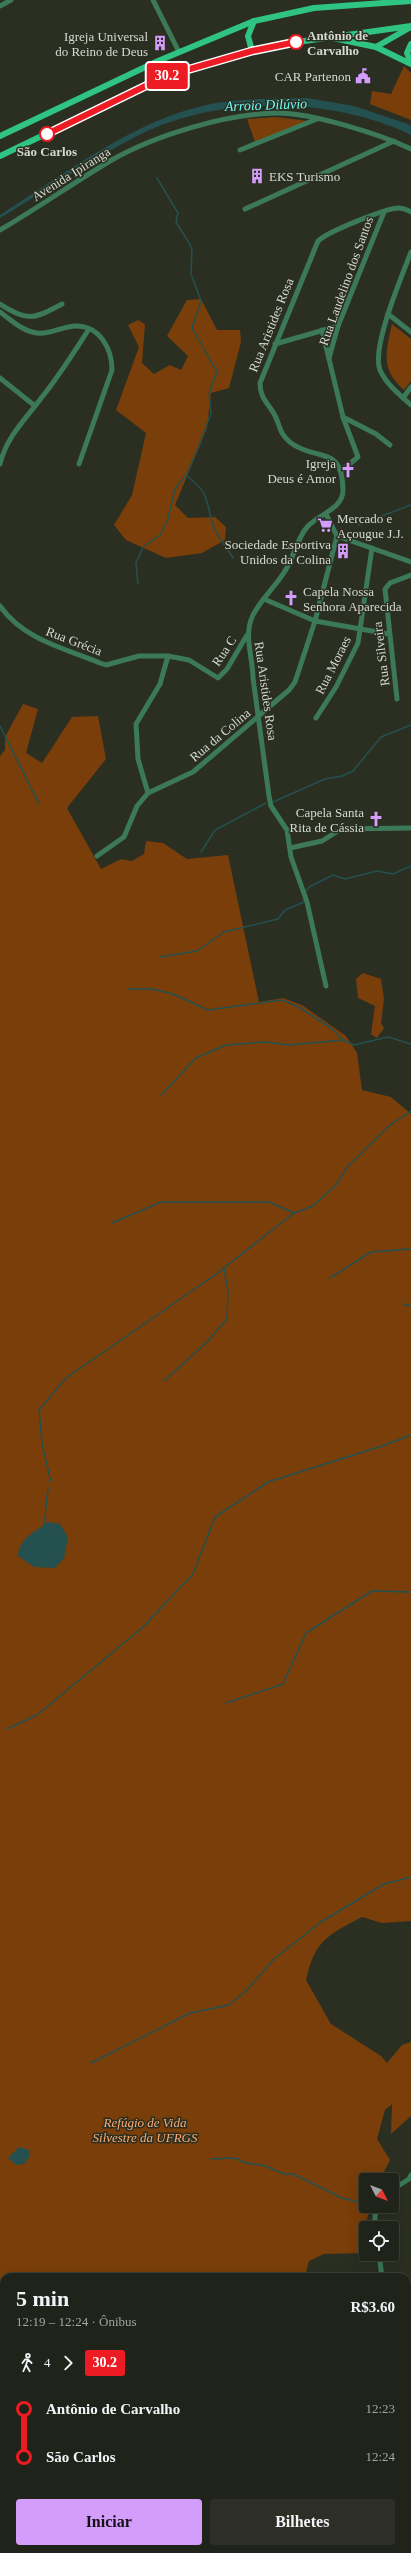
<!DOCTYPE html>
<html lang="pt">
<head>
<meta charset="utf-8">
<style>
	body { margin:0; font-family:Georgia,serif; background:#2d2f27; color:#f1f3f6; height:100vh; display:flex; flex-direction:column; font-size:15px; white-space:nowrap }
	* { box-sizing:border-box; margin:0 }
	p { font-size:13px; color:#a2a4a2 }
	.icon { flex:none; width:22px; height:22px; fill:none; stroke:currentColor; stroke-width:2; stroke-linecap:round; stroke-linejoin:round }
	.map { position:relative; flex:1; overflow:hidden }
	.drawer { position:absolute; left:0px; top:2273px; width:411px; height:280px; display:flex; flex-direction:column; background:#20231a; border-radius:12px 12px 0 0; box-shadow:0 4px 16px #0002,0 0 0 1px #3d4039 }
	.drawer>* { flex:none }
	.badge { padding:0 8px; border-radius:3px; font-size:14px; line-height:26px }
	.needle { width:26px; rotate:132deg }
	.tools { position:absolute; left:359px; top:2173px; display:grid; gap:8px }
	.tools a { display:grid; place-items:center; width:40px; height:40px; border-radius:4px; background:#20231a; box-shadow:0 4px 16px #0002,0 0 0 1px #3d4039; font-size:20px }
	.map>.badge { position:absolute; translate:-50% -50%; box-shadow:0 0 0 2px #fff }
	.legs { display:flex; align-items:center; gap:6px; height:44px; padding:0 16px; font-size:13px }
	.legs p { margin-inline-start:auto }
	.headline { display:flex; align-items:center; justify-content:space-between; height:68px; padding:0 16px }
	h1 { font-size:22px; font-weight:700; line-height:30px }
	.cta { display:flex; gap:8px; margin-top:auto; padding:8px 16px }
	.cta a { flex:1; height:46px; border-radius:4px; background:#d49cfb; color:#111; font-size:16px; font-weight:700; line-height:46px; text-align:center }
	.cta a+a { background:#2d2f27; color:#f1f3f6 }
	ul { padding:0 16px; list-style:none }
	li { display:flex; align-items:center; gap:14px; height:48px; font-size:15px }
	li i { display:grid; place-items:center; width:6px; height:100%; margin:0 5px; background:currentColor }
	li i::after { content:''; width:10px; height:10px; margin:-5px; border:3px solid; border-radius:50%; background:#20231a }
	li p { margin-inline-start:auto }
	li:first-child i { background:linear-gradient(#0000 50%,currentColor 0) }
	li:last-child i { background:linear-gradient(currentColor 50%,#0000 0) }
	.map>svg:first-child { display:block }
	.green { fill:#793e09 }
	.water { fill:#245150 }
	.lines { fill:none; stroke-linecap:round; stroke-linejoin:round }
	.stream { stroke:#245150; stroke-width:1.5 }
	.minor { stroke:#3c7958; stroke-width:5 }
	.major { stroke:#30c482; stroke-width:6 }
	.line-1-casing { stroke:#fff; stroke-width:9 }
	.line-1 { stroke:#ed1c24; stroke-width:6 }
	.stop-1-dot { fill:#fff; stroke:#ed1c24; stroke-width:2 }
	.labels { text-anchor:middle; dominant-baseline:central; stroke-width:3; stroke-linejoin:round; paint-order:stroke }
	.stop-label { font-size:13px; font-weight:bold; fill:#d6d9d1; stroke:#2a2f22; text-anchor:start }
	.poi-label { font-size:13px; fill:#d6d9d1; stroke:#2a2f22; text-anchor:end }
	.street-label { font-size:13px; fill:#d6d9d1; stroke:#2a2f22 }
	.park-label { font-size:13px; font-style:italic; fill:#fdaa71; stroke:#2a2f22 }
	.water-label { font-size:14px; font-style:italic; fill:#6dfbf7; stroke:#2a2f22 }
</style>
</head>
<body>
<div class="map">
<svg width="411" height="2553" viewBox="0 0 411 2553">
	<rect width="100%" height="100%" fill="#2a2f22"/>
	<g class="green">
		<polygon points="404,66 411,73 411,120 370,104 372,91 391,94"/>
		<polygon points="276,117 308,121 255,142 247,119"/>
		<polygon points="201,299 217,330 240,330 241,342 229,388 211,393 207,428 175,505 188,518 215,517 226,527 225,540 202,553 166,558 126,540 114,525 132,495 146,433 116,410 139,347 128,325 138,320 145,324 142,363 154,374 170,365 181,370 188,356 167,336 187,300"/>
		<path d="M392,324l19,15v42l-7,9c-24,-21 -18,-38 -12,-66z"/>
		<path d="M23,704l15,5 -12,44 16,10 30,-46 26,-1 8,43 -39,49 34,61 20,-10 11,2 12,-7 2,-13 17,2 24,16 41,-4 31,147 24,-4 19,7 44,31 11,17 5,37 29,7 20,17v807l-29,2 -20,-6c-34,18 -47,23 -56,63l25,44 50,32 6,7 15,-18 9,-3v74l-20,18 1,-30 -7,6 -8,29 13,21 -10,20h-14v26h5l-9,29 2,18 -40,1 -15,7 -4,16h-301v272h285l-1,4h-288v-1797l5,-6v-13z"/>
		<polygon points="363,973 381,979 384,999 381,1023 384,1028 377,1038 371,1034 375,1006 358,998 356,979"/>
	</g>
	<g class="water">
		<path d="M307,98l47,8 51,17 6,3v9c-81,-39 -195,-40 -276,2 -46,24 -90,54 -135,81v-3c70,-44 147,-106 232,-114 24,-3 50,-2 75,-3z"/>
		<path d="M48,1522l12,2 8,13 -4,21 -9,10 -21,-1 -16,-11c1,-18 17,-24 30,-34z"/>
		<polygon points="19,2147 29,2150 30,2156 24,2164 16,2165 8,2158"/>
	</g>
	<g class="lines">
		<g class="stream">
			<path d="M186,475c24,19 19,23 27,50 4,11 14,23 20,33"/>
			<polyline points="358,525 411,505"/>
			<polyline points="138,584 136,563 143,547 160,535 167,522 175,489 186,475 199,446 211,413 209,393 217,372 192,328 201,301 191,274 192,248 176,222 178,213 157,178"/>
			<polyline points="0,726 39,804"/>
			<polyline points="273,802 325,779 342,776 353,771 381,737 411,725"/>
			<polyline points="201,852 215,830 266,803"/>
			<polyline points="305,892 309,887 333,875 345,879 377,871 393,874 411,866"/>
			<polyline points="160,957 197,951 224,932 278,919 285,910 304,902 304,900"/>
			<polyline points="128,989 152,989 173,994 208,1010 282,1000 299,1007 331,1028 343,1040 354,1045 388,1037 411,1044"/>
			<polyline points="161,1095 196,1058 226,1045 265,1042 289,1045 343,1040"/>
			<polyline points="112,1223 161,1202 269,1202 294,1213"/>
			<polyline points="330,1278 371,1252 411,1249"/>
			<polyline points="403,1304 411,1306"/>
			<polyline points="164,1381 206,1343 227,1319 228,1291 224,1268"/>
			<polyline points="51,1482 42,1444 39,1410 66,1378 215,1275 294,1213 313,1206 336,1185 348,1166 390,1125 411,1111"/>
			<polyline points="44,1527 48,1488"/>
			<polyline points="226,1703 283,1684 306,1633 372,1591 411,1592"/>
			<polyline points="7,1729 37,1715 142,1628 193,1574 215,1517 268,1482 382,1446 411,1435"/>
			<polyline points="91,2063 190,2013 229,2005 246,1991 275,1958 321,1922 384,1884 411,1877"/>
			<polyline points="211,2159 234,2158 246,2163 263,2165 284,2174 293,2174 342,2198 366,2204"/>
		</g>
		<g class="minor">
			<polyline points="153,0 179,52"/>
			<polyline points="0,6 11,0"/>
			<polyline points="240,150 317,119"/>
			<polyline points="245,209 394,141"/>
			<path d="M0,230c38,-22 73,-47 110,-69 45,-26 116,-47 167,-48 35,0 103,21 134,36"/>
			<path d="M411,252c-9,24 -40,96 -31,118 6,14 20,25 31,35"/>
			<path d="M0,304c28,18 34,15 62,0"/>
			<path d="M0,312c11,8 22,19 37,21 14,2 25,-7 39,-7 24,0 36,23 36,44l-33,94"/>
			<polyline points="388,314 411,332"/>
			<polyline points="322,330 343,417 358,457 341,471"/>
			<polyline points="275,344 338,326"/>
			<polyline points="329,358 338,326 384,212"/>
			<polyline points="0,378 35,406"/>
			<polyline points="403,398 411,387"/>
			<polyline points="343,417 376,434 390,445"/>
			<path d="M0,464c6,-27 26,-45 42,-67 17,-21 32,-45 47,-68"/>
			<polyline points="326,514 337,536"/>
			<polyline points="337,536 411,562"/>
			<polyline points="264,599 315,621 389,634"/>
			<path d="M0,606c24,34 64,42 100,57l6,2 33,-9h29l21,4 29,18 9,-9 20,-34"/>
			<polyline points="397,699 385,589 390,583 411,575"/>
			<polyline points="316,718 336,687 358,643 372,548"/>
			<polyline points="148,793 138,759 136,724 160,684 168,656"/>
			<polyline points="290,848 322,841 341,829 411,828"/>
			<polyline points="97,856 124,837 137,806 148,793 193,772 289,690 295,682 315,621 337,536"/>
			<path d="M326,986l-19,-84 -16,-45 -4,-27 -16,-24 -2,-10 -16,-118c0,-21 -10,-43 0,-63 8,-16 23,-29 32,-44 10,-15 11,-32 23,-45 11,-12 35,-17 35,-36 -1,-46 -26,-28 -52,-47 -14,-11 -10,-19 -18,-31 -7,-11 -13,-15 -13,-29l58,-142c9,-9 68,-33 81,-33 4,0 9,2 12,4"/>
			<polyline points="392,2190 409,2179 411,2175"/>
			<polyline points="375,2228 375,2215 380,2206"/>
			<polyline points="379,2254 382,2277"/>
			<polyline points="407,2319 411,2322"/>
			<polyline points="411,2437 408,2449 411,2451"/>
			<polyline points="407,2519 411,2522"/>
			<polyline points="375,2549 377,2553"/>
			<polyline points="351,2553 352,2549"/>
		</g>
		<g class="major">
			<polyline points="333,38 376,47 411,64"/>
			<polyline points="376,47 409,28"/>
			<polyline points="252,51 248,36 254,21"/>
			<polyline points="411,63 407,53 411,44"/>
			<polyline points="0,136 158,61 254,21 314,8 411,1"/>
			<polyline points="0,156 166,76 276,45 411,26"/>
		</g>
	</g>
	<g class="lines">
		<g class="line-1-casing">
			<polyline id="line-1" points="47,134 166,76 252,51 296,42"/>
		</g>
		<use href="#line-1" class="line-1"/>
	</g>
	<defs>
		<g id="building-bare" transform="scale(1.2)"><path d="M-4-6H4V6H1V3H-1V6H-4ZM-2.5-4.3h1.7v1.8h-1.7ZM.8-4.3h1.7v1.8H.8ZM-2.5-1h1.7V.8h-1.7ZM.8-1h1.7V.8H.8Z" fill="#d49cfb" stroke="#2a2f22" stroke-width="2.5" paint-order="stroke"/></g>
		<g id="civic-bare" transform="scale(1.2)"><path d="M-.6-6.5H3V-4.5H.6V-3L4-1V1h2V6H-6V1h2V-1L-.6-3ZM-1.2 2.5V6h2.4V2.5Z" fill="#d49cfb" stroke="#2a2f22" stroke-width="2.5" paint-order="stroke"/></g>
		<g id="church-bare" transform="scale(1.2)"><path d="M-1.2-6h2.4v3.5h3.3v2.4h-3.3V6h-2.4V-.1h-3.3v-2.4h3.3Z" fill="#d49cfb" stroke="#2a2f22" stroke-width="2.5" paint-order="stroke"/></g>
		<g id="supermarket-bare" transform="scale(1.2)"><path d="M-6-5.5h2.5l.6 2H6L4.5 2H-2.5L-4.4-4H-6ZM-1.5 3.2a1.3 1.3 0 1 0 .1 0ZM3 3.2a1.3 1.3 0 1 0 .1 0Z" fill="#d49cfb" stroke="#2a2f22" stroke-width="2.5" paint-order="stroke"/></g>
	</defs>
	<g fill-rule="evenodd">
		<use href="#building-bare" x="160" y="43"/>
		<use href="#civic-bare" x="363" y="76"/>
		<use href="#building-bare" x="257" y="176"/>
		<use href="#church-bare" x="348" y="470"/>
		<use href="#supermarket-bare" x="325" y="525"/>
		<use href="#building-bare" x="343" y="551"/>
		<use href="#church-bare" x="291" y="598"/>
		<use href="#church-bare" x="376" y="819"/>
	</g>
	<g class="stop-1-dot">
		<circle cx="296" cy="42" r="7"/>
		<circle cx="47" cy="134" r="7"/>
	</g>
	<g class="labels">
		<g class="stop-label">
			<text x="307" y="35">Antônio de<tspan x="307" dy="15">Carvalho</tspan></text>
			<text x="47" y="151" text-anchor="middle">São Carlos</text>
		</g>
		<g class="poi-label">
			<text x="148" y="36">Igreja Universal<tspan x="148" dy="15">do Reino de Deus</tspan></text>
			<text x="351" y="76">CAR Partenon</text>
			<text x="269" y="176" text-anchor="start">EKS Turismo</text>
			<text x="336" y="463">Igreja<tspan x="336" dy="15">Deus é Amor</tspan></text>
			<text x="337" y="518" text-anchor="start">Mercado e<tspan x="337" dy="15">Açougue J.J.</tspan></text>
			<text x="331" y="544">Sociedade Esportiva<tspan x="331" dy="15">Unidos da Colina</tspan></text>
			<text x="303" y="591" text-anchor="start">Capela Nossa<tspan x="303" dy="15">Senhora Aparecida</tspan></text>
			<text x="364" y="812">Capela Santa<tspan x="364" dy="15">Rita de Cássia</tspan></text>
		</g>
		<g class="street-label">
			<text transform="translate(71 174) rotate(-32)">Avenida Ipiranga</text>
			<text transform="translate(346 281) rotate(-70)">Rua Laudelino dos Santos</text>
			<text transform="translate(271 325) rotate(-68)">Rua Aristides Rosa</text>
			<text transform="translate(74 641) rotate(21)">Rua Grécia</text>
			<text transform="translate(224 651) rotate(-56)">Rua C</text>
			<text transform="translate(381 654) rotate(-97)">Rua Silveira</text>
			<text transform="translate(333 665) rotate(-63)">Rua Moraes</text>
			<text transform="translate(266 691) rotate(82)">Rua Aristides Rosa</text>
			<text transform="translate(220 735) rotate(-40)">Rua da Colina</text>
		</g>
		<g class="park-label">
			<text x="145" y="2122">Refúgio de Vida<tspan x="145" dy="15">Silvestre da UFRGS</tspan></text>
		</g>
		<g class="water-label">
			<text transform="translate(266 105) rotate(-2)">Arroio Dilúvio</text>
		</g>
	</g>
</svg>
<div class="tools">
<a><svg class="needle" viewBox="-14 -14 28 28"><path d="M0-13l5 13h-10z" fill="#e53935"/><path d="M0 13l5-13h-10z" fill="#a2a4a2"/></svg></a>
<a><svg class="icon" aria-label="locate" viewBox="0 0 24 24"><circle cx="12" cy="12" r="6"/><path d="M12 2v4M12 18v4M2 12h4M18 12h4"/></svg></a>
</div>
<b class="badge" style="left:167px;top:76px;background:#ed1c24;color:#fff">30.2</b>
<section class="drawer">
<div class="headline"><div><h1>5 min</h1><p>12:19 – 12:24 · Ônibus</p></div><b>R$3.60</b></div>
<div class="legs"><svg class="icon" aria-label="walk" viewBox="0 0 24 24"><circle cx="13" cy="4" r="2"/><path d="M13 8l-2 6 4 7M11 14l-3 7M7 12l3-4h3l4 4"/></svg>4<svg class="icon" aria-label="forward" viewBox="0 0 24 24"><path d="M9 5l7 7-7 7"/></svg><b class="badge" style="background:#ed1c24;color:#fff">30.2</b></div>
<ul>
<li><i style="color:#ed1c24"></i><b>Antônio de Carvalho</b><p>12:23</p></li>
<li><i style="color:#ed1c24"></i><b>São Carlos</b><p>12:24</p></li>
</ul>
<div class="cta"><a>Iniciar</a><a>Bilhetes</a></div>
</section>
</div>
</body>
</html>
